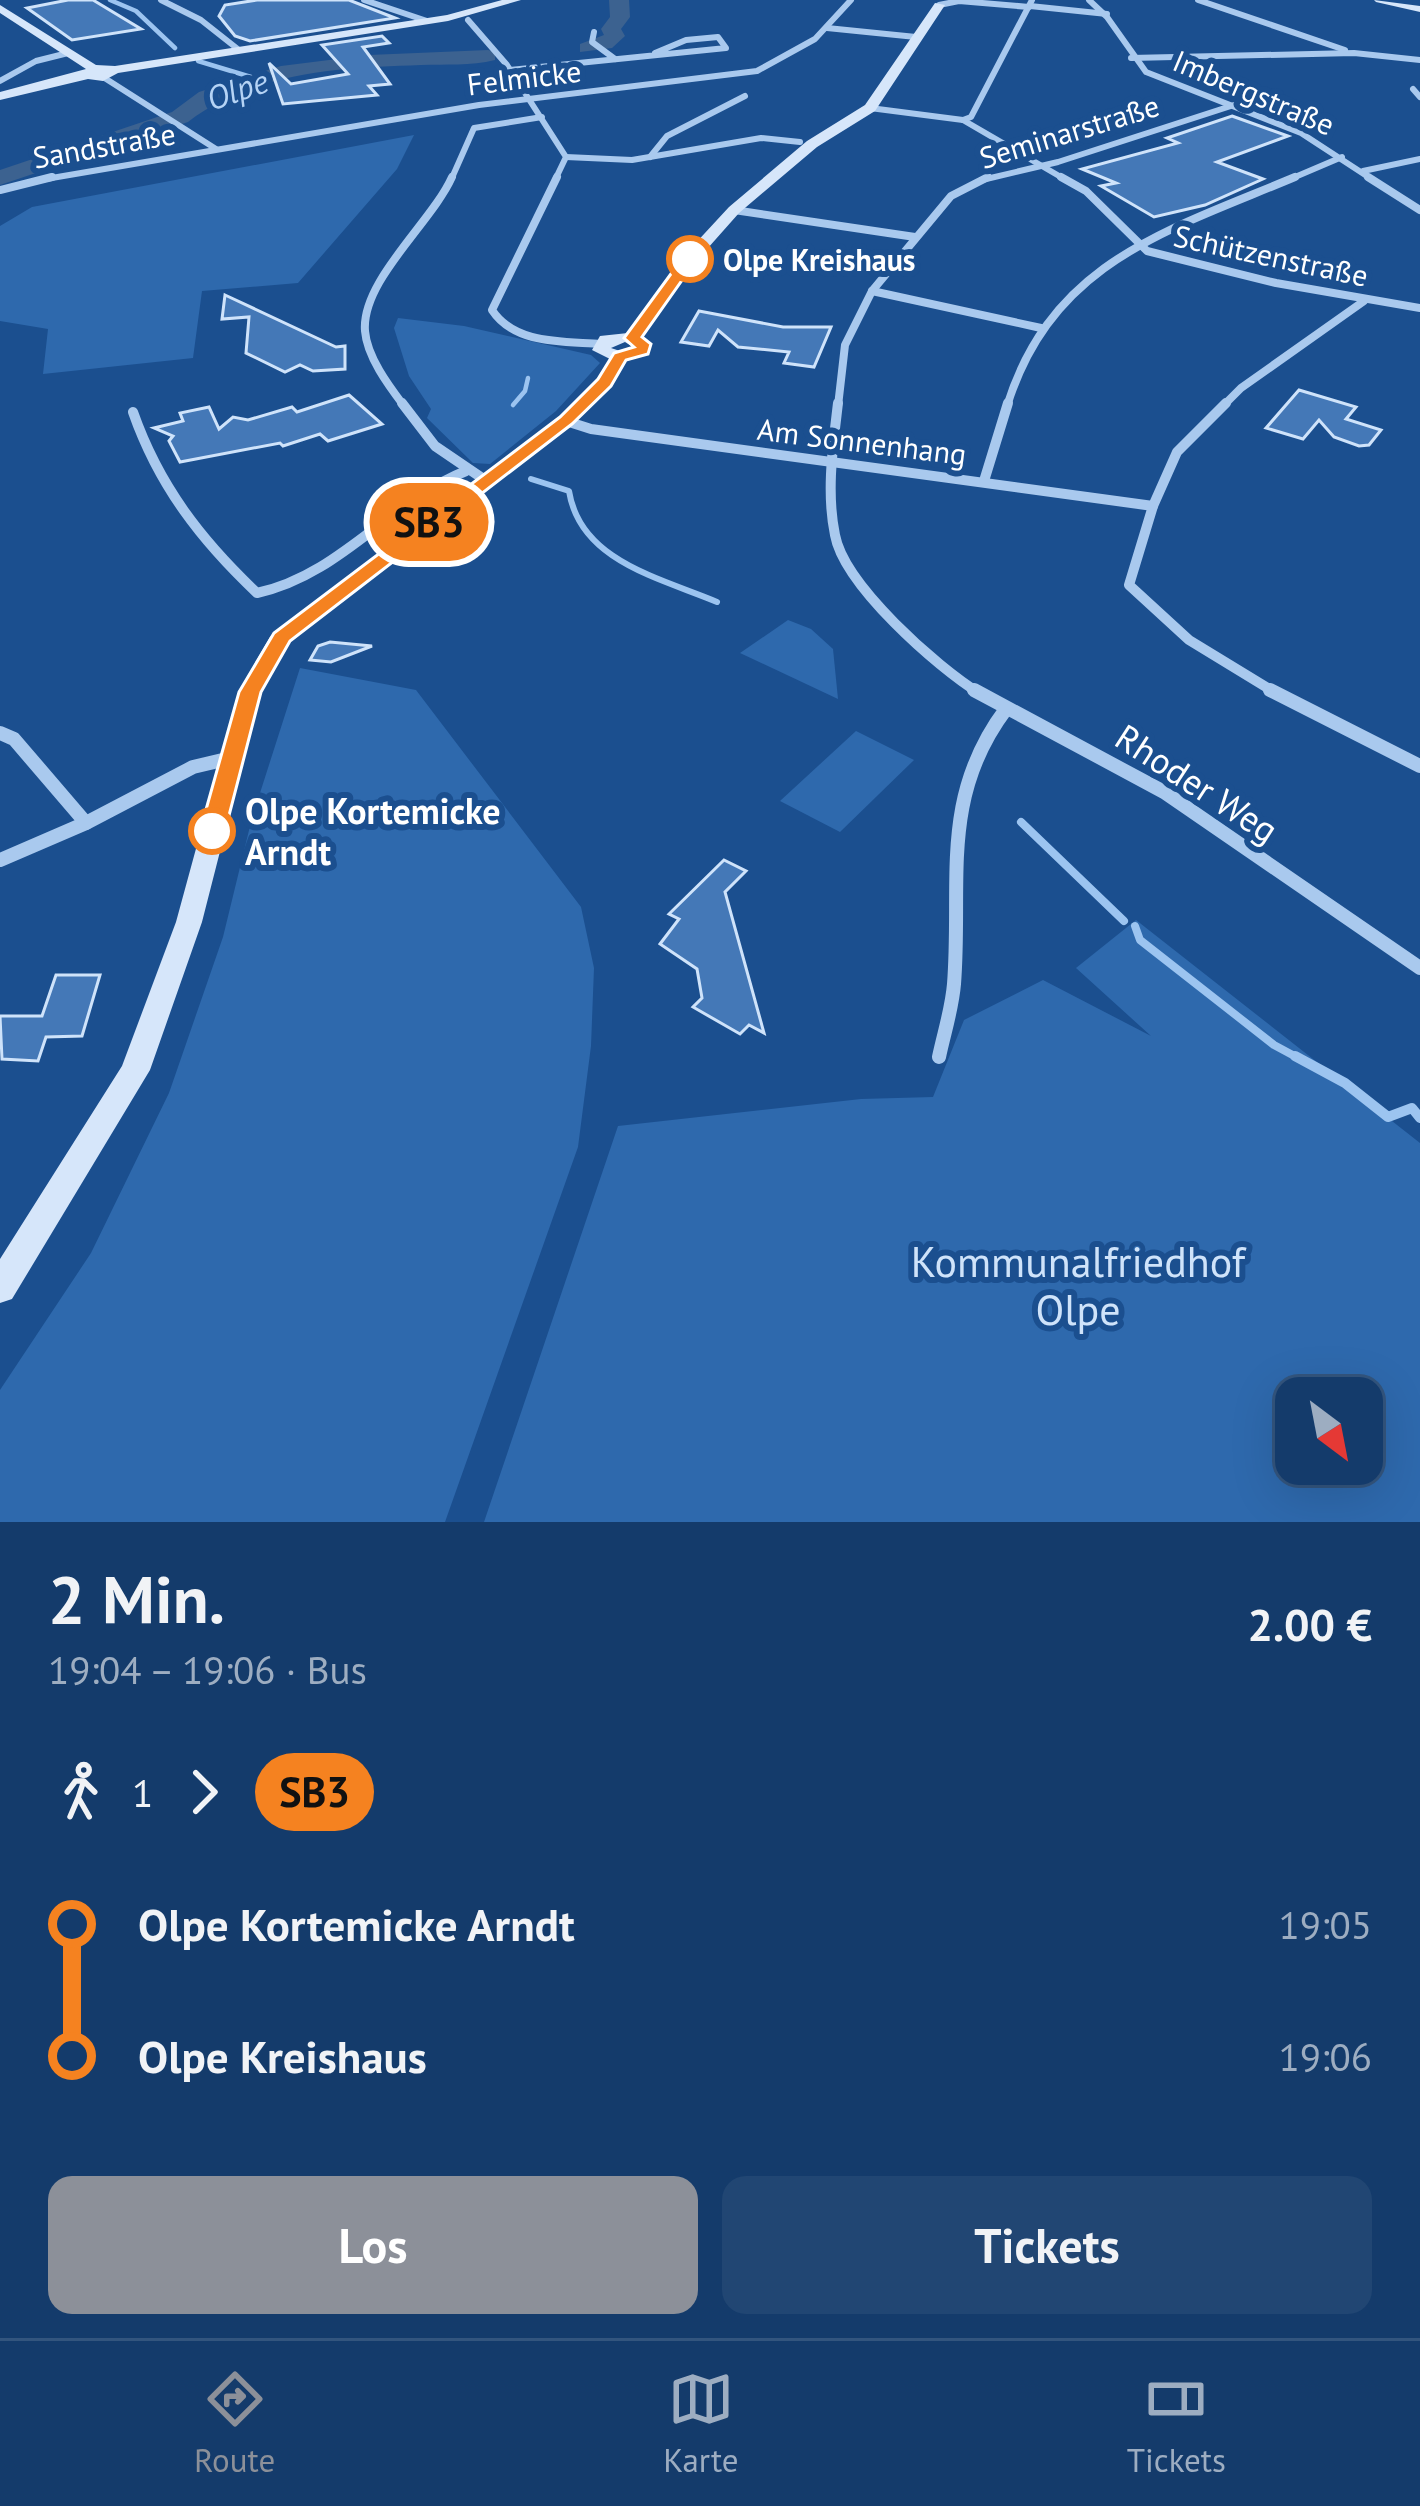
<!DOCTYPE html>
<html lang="de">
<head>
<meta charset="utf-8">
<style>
	body { margin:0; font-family:"PT Sans",sans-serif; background:#214673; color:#f1f3f6; height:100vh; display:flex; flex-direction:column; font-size:45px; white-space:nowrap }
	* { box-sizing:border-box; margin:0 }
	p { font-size:39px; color:#9dadc1 }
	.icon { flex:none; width:66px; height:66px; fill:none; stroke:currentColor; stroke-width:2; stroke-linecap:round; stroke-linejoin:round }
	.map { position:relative; height:1522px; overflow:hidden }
	.sheet { display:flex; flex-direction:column; background:#143b6b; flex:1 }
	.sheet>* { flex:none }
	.badge { padding:0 24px; border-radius:39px; font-size:42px; line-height:78px }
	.needle { width:78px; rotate:148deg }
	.controls { position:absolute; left:1275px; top:1377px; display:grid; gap:24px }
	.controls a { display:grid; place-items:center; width:108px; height:108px; border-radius:24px; background:#143b6b; box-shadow:0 12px 48px #0002,0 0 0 3px #33557e; font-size:60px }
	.map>.badge { position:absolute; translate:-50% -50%; box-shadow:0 0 0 6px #fff }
	.legs { display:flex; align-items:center; gap:18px; height:132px; padding:0 48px; font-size:39px }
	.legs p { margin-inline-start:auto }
	.overview { display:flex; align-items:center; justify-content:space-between; height:204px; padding:0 48px }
	h1 { font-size:66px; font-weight:700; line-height:90px }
	.cta { display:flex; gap:24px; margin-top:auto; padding:24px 48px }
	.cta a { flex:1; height:138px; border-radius:24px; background:#8c9099; color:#fff; font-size:48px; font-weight:700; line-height:138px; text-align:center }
	.cta a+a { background:#214673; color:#f1f3f6 }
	ul { padding:0 48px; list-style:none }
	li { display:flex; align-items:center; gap:42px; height:132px; font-size:45px }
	li i { display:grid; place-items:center; width:18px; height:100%; margin:0 15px; background:currentColor }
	li i::after { content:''; width:30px; height:30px; margin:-15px; border:9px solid; border-radius:50%; background:#143b6b }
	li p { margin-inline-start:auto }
	li:first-child i { background:linear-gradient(#0000 50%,currentColor 0) }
	li:last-child i { background:linear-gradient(currentColor 50%,#0000 0) }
	.menu { display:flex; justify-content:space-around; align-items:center; height:168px; border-top:3px solid #33557e; background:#143b6b; font-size:33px; color:#9dadc1 }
	.menu a { display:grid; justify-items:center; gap:6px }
	.menu .current { color:#8c9099 }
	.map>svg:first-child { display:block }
	.green { fill:#2e69ad; fill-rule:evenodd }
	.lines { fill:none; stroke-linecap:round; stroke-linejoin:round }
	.stream-far3 { stroke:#9cc4f0; stroke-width:4.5 }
	.stream-far2 { stroke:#9cc4f0; stroke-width:6 }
	.stream-far1 { stroke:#9cc4f0; stroke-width:8 }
	.stream { stroke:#9cc4f0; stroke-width:10 }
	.river { fill:#3c6290; fill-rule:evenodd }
	.building { fill:#4478b7; stroke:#cfe3fa; stroke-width:3 }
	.street-far3 { stroke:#a9c9ee; stroke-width:6 }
	.street-far2 { stroke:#a9c9ee; stroke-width:8 }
	.street-far1 { stroke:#a9c9ee; stroke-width:10 }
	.street { stroke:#a9c9ee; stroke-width:14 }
	.secondary { fill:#d6e6fa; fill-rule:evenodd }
	.line-1 { fill:#f58220; stroke:#fff; stroke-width:3 }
	.stop-1-dot { fill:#fff; stroke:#f58220; stroke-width:6 }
	.labels { text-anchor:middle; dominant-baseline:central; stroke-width:12; stroke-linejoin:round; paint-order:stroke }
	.far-street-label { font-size:30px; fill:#fff; stroke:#1b4f8f }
	.far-stop-label { font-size:30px; font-weight:bold; fill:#fff; stroke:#1b4f8f; text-anchor:start }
	.far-water-label { font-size:33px; font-style:italic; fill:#b5d3f5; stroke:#1b4f8f }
	.street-label { font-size:36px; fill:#fff; stroke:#1b4f8f }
	.stop-label { font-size:36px; font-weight:bold; fill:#fff; stroke:#1b4f8f; text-anchor:start }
	.near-park-label { font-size:42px; fill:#cfe3fa; stroke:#1b4f8f }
</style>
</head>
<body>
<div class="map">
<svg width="1420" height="1522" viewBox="0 0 1420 1522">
	<rect width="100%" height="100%" fill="#1b4f8f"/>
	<g class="green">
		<polygon points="414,135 397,169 298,283 202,291 193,358 43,374 48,329 0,321 0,226 32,207"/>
		<polygon points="398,318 464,326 591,355 600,363 556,411 490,464 473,463 427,418 431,409 409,376 394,328"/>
		<polygon points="788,620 811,629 833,649 838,699 740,653"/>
		<polygon points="300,668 416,690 581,907 594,968 591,1046 578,1147 445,1522 0,1522 0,1390 91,1253 169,1093 223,937 252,818"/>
		<polygon points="856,731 914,760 840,832 780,801"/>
		<path d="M1136,920l284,223v379h-936l134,-396 243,-27 72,-2 31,-77 79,-40 108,56 -75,-68zM1296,1398h66v66h-66z"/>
	</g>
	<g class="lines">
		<g class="stream-far3">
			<polyline points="110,0 136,11 175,48"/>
			<polyline points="198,61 251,77"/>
			<polyline points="513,405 525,391 528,378"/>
		</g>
		<path class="stream-far2" d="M531,479l38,12c11,70 91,87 148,111"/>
		<g class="stream-far1">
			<polyline points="1021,822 1124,921"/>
			<polyline points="1135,926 1140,940 1274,1045 1300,1059"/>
		</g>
		<polyline class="stream" points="1295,1056 1345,1083 1388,1117 1412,1108 1420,1118"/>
		<g class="river">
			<polygon points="609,0 629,0 630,17 621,29 625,36 612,48 580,52 580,44 604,35 601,29 610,17"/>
			<path d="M488,50l7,2v8c-24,6 -50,4 -74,5 -81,3 -166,6 -233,57l-188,63v-15l172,-58 27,-20 82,-26 88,-11z"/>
		</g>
	</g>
	<g class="building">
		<polygon points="68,0 93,0 141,29 72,40 27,8"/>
		<polygon points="257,0 349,0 395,18 250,41 235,36 219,16 225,5"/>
		<polygon points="382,36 389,43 363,47 390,84 369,86 377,95 283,104 269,63 291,84 348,74 322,45"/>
		<polygon points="1232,116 1288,136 1217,162 1263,179 1205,205 1154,217 1101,186 1116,183 1082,169 1178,143 1167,138"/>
		<polygon points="225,295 336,347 345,346 345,369 313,371 300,365 285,372 246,353 249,317 222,319"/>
		<polygon points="699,311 783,327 831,327 814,367 784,363 789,352 738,347 718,330 709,346 681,342"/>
		<polygon points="1299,390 1356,407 1346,419 1381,430 1369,445 1359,446 1334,437 1319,420 1303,439 1266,428"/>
		<polygon points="349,395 382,424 328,441 320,434 283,446 280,443 180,462 169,441 173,436 154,428 183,421 180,413 209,407 219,429 233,417 248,420 292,407 297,412"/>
		<polygon points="330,642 372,646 331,662 310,660 318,646"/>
		<polygon points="724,860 746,871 725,892 764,1033 749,1025 740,1034 693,1007 702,998 697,969 660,944 679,919 669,914"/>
		<polygon points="56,975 100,975 82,1036 46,1037 38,1061 2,1059 0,1016 42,1016"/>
	</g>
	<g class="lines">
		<g class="street-far3">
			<polyline points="161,0 201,20 239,50"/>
			<polyline points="364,0 427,21"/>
			<polyline points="1089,0 1107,17 1146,72 1301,133 1373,180"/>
			<polyline points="1198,0 1345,50"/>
			<polyline points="939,5 959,1 1029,7"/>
			<polyline points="1030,6 1107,14"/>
			<polyline points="468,20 507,65 566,157 555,180"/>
			<polyline points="827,28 916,37"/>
			<polyline points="594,32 592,42 615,59"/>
			<polyline points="1131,58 1354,53 1420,60"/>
			<polyline points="510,70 726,48 718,37 686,40 655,53"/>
			<polyline points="103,77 216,149"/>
			<polyline points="0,81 36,61 68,53"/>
			<polyline points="1413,89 1420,97"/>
			<polyline points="870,108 963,120 1066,180"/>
			<polyline points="963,120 971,117 1032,0"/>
			<polyline points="566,157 632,160 761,138 800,142"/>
			<polyline points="650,157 667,136 745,96"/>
			<polyline points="1363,171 1420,159"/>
			<polyline points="40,180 479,105 757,71 815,39 851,0"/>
			<polyline points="451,180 474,128 542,117"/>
			<polyline points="982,180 1058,162 1234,105"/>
			<polyline points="1288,180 1342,157"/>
		</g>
		<g class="street-far2">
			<path d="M557,177l-65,133c23,35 71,31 109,34"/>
			<polyline points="1061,177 1086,191 1147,251 1276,283 1420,308"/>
			<polyline points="1368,177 1420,210"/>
			<polyline points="0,190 52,177"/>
			<polyline points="734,210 915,237"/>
			<polyline points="872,291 1041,328"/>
			<path d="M404,406c-15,-20 -37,-49 -39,-75 -4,-50 67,-109 87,-154"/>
			<polyline points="838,406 845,345 872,291 951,196 988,177"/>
			<path d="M1007,406c45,-145 162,-176 288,-229"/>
			<polyline points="1223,406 1241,388 1364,301"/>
		</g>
		<g class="street-far1">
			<polyline points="402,403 435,446 485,480"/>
			<path d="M838,403c-5,43 -12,89 -3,132 9,50 102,132 144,158"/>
			<polyline points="1226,403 1177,452 1153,506 1129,585 1189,640 1276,693"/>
			<path d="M133,412c26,74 68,128 124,181 83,-18 132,-91 209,-122"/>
			<polyline points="566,421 591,429 1153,506"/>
			<polyline points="984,481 1008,403"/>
		</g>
		<g class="street">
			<polyline points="974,690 1164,792 1420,968"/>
			<polyline points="1270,690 1420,766"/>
			<polyline points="0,733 14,739 86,823"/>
			<polyline points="0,860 86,823 193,767 231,758"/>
			<path d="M939,1057c5,-24 13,-48 15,-73 8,-102 -15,-186 52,-275"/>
		</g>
		<g class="secondary">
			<polygon points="502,0 521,0 448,21 118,73 103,81 88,79 0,100 0,92 86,69 0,13 0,5 96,65 115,66 447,15"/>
			<polygon points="1374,0 1420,6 1420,12 1376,2"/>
			<path d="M935,3l10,2 -70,106 -58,36 -78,66 -47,53 -50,71 7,5 -1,12 -21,6 -16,26 -39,39 -282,216 -29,50 -59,231 -52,148 -138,229 -12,4v-44l122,-193 54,-144 63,-231 31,-54 290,-220 38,-38 12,-20 -18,-9 8,-14 28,-3 52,-73 49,-53 78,-66 58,-36zM625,342l8,5 -13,4 -9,-3z"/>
		</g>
	</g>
	<polygon class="line-1" points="684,256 697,259 642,337 651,344 648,354 626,360 611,386 572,424 290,641 261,692 225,831 221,837 204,837 200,831 239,692 274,633 560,417 598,379 614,353 634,347 624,338"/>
	<g class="stop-1-dot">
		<circle cx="690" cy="259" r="21"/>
		<circle cx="212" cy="831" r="21"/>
	</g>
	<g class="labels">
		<g class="far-street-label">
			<text transform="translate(524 77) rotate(-7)">Felmicke</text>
			<text transform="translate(1254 92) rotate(23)">Imbergstraße</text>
			<text transform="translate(1069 131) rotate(-17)">Seminarstraße</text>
			<text transform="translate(104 145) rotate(-10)">Sandstraße</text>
			<text transform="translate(1271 255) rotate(12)">Schützenstraße</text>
			<text transform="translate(862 441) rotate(7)">Am Sonnenhang</text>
		</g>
		<g class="far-stop-label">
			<text x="723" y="259">Olpe Kreishaus</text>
		</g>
		<g class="far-water-label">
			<text transform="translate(237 89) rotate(-19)">Olpe</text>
		</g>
		<g class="street-label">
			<text transform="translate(1197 783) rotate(33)">Rhoder Weg</text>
		</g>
		<g class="stop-label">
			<text x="245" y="810">Olpe Kortemicke<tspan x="245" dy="41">Arndt</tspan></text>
		</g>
		<g class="near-park-label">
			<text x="1078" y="1261">Kommunalfriedhof<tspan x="1078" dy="48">Olpe</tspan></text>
		</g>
	</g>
</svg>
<div class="controls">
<a><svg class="needle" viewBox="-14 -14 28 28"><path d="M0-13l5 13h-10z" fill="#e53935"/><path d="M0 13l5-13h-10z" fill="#9dadc1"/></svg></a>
</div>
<b class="badge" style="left:429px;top:522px;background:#f58220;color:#111">SB3</b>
</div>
<section class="sheet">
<div class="overview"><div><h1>2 Min.</h1><p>19:04 – 19:06 · Bus</p></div><b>2.00 €</b></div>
<div class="legs"><svg class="icon" aria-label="walk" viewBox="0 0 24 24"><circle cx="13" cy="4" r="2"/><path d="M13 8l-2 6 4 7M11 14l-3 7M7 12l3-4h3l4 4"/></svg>1<svg class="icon" aria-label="forward" viewBox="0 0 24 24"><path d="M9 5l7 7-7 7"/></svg><b class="badge" style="background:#f58220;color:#111">SB3</b></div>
<ul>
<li><i style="color:#f58220"></i><b>Olpe Kortemicke Arndt</b><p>19:05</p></li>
<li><i style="color:#f58220"></i><b>Olpe Kreishaus</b><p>19:06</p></li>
</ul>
<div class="cta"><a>Los</a><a>Tickets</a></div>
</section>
<nav class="menu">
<a class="current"><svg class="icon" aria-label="directions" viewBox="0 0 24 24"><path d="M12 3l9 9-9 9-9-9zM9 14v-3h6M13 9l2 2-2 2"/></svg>Route</a>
<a><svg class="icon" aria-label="map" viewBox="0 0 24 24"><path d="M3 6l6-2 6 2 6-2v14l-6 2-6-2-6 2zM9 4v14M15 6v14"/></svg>Karte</a>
<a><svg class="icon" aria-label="tickets" viewBox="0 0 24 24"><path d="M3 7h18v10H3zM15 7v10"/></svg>Tickets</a>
</nav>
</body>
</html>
